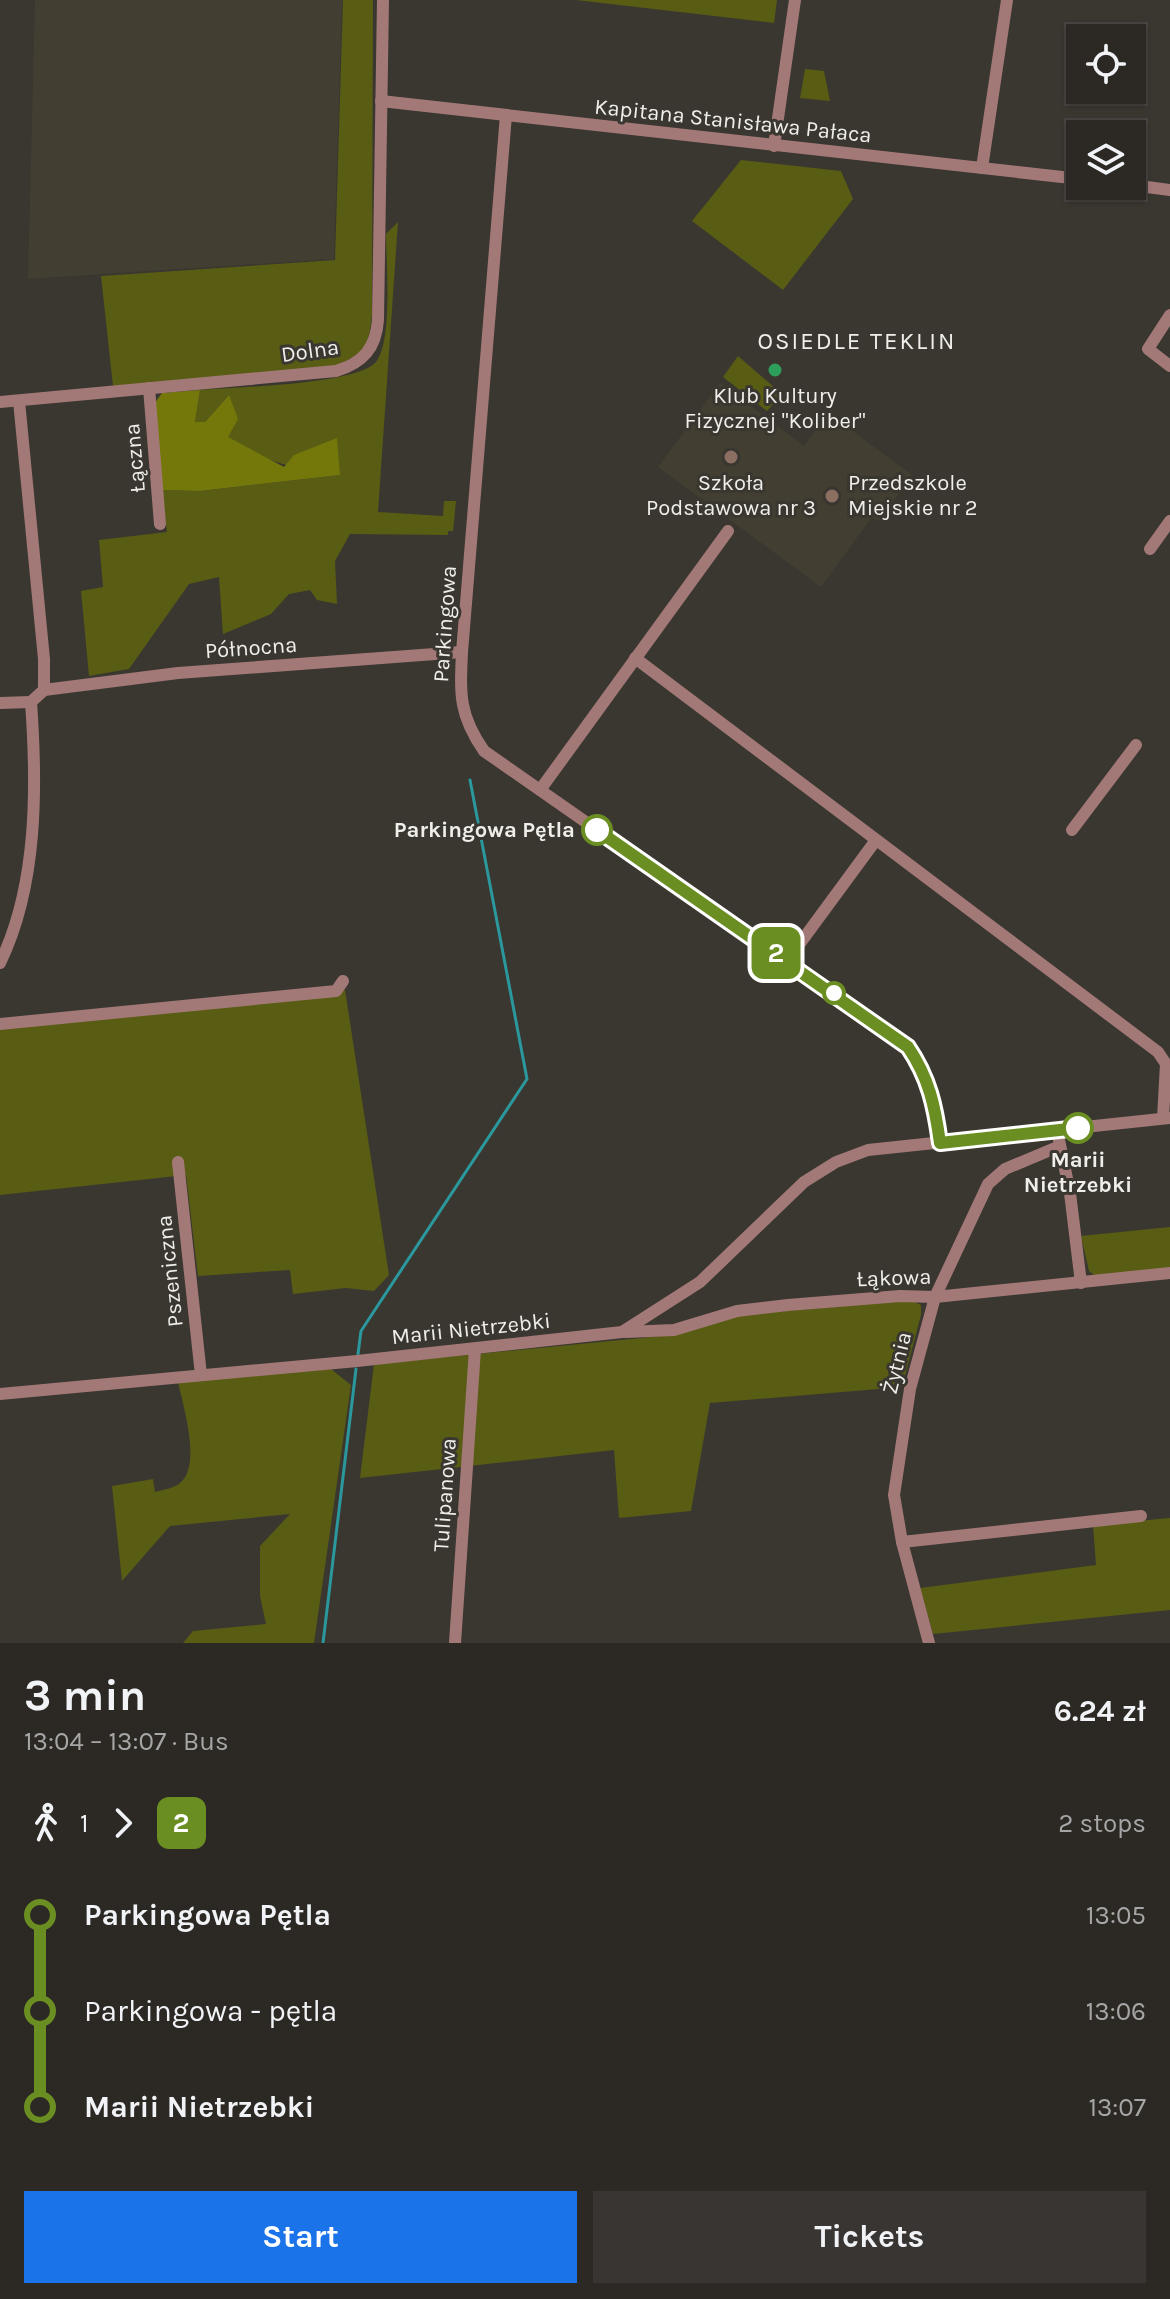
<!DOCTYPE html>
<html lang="en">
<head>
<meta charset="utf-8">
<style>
	body { margin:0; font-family:Karla,sans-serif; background:#383532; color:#f1f3f6; height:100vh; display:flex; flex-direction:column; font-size:30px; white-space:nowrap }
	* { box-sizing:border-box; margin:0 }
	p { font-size:26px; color:#a6a6a7 }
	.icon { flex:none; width:44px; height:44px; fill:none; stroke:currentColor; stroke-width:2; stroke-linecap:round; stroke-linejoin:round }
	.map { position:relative; height:1643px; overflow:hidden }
	.drawer { display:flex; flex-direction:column; background:#2c2925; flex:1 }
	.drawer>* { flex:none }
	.badge { padding:0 16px; border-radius:12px; font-size:28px; line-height:52px }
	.buttons { position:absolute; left:1066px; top:24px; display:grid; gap:16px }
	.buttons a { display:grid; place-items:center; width:80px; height:80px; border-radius:0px; background:#2c2925; box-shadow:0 2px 6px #0004,0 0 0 2px #484542; font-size:40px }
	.map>.badge { position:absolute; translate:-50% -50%; box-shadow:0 0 0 4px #fff }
	.legs { display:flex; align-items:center; gap:12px; height:88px; padding:0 24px; font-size:26px }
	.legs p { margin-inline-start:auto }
	.summary { display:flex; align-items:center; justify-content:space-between; height:136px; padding:0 24px }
	h1 { font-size:44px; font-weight:700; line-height:60px }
	.action { display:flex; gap:16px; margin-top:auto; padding:16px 24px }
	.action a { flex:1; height:92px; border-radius:0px; background:#1a73e8; color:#fff; font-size:32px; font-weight:700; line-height:92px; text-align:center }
	.action a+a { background:#383532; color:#f1f3f6 }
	ul { padding:0 24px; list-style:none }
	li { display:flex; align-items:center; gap:28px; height:96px; font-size:30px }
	li i { display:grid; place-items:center; width:12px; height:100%; margin:0 10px; background:currentColor }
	li i::after { content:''; width:20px; height:20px; margin:-10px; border:6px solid; border-radius:50%; background:#2c2925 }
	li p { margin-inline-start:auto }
	li:first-child i { background:linear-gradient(#0000 50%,currentColor 0) }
	li:last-child i { background:linear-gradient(currentColor 50%,#0000 0) }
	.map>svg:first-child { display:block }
	.built { fill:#423e31 }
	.green { fill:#595c13 }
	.forest { fill:#74780b }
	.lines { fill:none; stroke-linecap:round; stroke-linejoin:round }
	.stream { stroke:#2a989d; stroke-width:3 }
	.minor { stroke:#a37978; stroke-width:12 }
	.line-1-casing { stroke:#fff; stroke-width:18 }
	.line-1 { stroke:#6b8e23; stroke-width:12 }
	.leisure-dot { fill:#2e9e5b; stroke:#3a3731; stroke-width:3 }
	.education-dot { fill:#8d6e63; stroke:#3a3731; stroke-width:3 }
	.stop-1-dot { fill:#fff; stroke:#6b8e23; stroke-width:4 }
	.labels { text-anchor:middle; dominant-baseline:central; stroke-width:6; stroke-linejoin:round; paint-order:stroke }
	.street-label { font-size:22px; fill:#f0eeea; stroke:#3a3731 }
	.poi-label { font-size:22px; fill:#f0eeea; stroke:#3a3731 }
	.stop-label { font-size:22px; font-weight:bold; fill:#f0eeea; stroke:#3a3731; text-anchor:end }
	.neighbourhood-label { font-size:24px; letter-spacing:2px; fill:#f0eeea; stroke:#3a3731 }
</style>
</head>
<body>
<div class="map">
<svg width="1170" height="1643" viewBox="0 0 1170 1643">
	<rect width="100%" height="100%" fill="#3a3731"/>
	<g class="built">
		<polygon points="35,0 342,0 334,259 28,279"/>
		<polygon points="720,383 804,446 828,413 912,475 879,521 872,517 821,587 658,467"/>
	</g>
	<g class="green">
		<path d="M343,0h30l-1,314c-3,33 -6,36 -34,52l-225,20 -12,-110 234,-16z"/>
		<polygon points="576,0 777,0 774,23"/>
		<polygon points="805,69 824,71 830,101 800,98"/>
		<polygon points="741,160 841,171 853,199 783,290 692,221"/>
		<path d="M398,222l-20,290 65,4 1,-15h12l-3,30h-5v4l-98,-1 -15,27 2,43 -20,-4 -7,-10 -21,4 -18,20 -48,20 -4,-57 -30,7 -60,85 -40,7 -8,-85 22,-4 -4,-47 68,-8 -5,-42 38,1 140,-16c-42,-6 -77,-12 -113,-38l1,-41 -23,26h-10l5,-32c34,-3 156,-5 176,-28 17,-21 10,-100 10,-128z"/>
		<polygon points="738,356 782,394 767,411 723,377"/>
		<polygon points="345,990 389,1275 374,1291 346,1288 293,1294 290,1270 198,1276 186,1175 0,1195 0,1029"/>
		<polygon points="1170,1227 1170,1271 1099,1279 1089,1271 1081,1236"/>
		<polygon points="910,1300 921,1305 921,1315 902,1387 710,1403 691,1511 619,1518 614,1450 360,1478 374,1364 672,1335 741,1315"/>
		<path d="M331,1369l20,16 -37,258h-131l10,-12 73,-7 -6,-28v-50l30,-32 -120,12 -48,55 -10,-95 41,-7 2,13c7,-2 20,-4 25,-9 22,-18 3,-77 -2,-101z"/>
		<polygon points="1170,1518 1170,1610 933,1634 920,1588 1096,1565 1093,1525"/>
	</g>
	<polygon class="forest" points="200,390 195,422 205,422 229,395 238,419 228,437 284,467 294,455 337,438 340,475 200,491 162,490 154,404 162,393"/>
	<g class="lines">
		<g class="stream">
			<polyline points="358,1354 361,1331 527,1079 470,780"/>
			<polyline points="323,1643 356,1369"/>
		</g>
		<g class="minor">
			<polyline points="381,101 1080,179"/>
			<path d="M506,115l-44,537c-2,43 -3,63 22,99l424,296c21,31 27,59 32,96"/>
			<polyline points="774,146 795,0"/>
			<polyline points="982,168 1007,0"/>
			<polyline points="1132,185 1170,190"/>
			<polyline points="1170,315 1148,349 1170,366"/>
			<polyline points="149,388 160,524"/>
			<polyline points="19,401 44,659 44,690 31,702"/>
			<path d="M0,402l336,-31c27,-8 40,-23 42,-51l5,-320"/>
			<polyline points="1150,549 1170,521"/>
			<polyline points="635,658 1158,1052 1166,1064 1163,1118"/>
			<polyline points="44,690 178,673 462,652"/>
			<polyline points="0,703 31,702"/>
			<polyline points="540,790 728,531"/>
			<polyline points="1072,830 1136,745"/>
			<polyline points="787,961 876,840"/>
			<path d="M0,963c38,-78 37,-177 31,-261"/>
			<polyline points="0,1024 336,991 343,981"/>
			<polyline points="1059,1140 1070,1193 1081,1283"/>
			<polyline points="178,1162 201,1375"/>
			<polyline points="626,1332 674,1330 737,1311 788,1305 900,1296 935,1297 1170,1273"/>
			<polyline points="0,1394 357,1361 622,1332 700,1282 804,1182 836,1162 868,1150 1170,1118"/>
			<polyline points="902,1542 1141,1516"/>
			<polyline points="455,1643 475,1349"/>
			<polyline points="929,1643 902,1542 894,1495 910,1389 935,1297 988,1184 1005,1169 1060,1146"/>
		</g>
	</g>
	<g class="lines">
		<g class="line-1-casing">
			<path id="line-1" d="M597,830l311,217c21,31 27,59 32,96l138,-15"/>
		</g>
		<use href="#line-1" class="line-1"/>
	</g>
	<circle class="leisure-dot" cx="775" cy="370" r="8"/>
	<g class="education-dot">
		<circle cx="731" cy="457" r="8"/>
		<circle cx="832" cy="496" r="8"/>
	</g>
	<g class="stop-1-dot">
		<circle cx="597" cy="830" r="14"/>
		<circle cx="834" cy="993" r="10"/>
		<circle cx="1078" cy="1128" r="14"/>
	</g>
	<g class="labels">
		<g class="street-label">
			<text transform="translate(733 121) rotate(6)">Kapitana Stanisława Pałaca</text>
			<text transform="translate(310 351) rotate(-8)">Dolna</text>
			<text transform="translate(135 458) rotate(-95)">Łączna</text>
			<text transform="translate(445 624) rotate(-86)">Parkingowa</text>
			<text transform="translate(251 648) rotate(-4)">Północna</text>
			<text transform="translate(170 1271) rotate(-96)">Pszeniczna</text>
			<text transform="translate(894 1278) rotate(-2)">Łąkowa</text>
			<text transform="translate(471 1329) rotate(-6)">Marii Nietrzebki</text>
			<text transform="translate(897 1363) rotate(-76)">Żytnia</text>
			<text transform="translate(445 1495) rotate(-86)">Tulipanowa</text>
		</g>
		<g class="poi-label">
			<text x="775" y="396">Klub Kultury<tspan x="775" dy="25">Fizycznej "Koliber"</tspan></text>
			<text x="731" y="483">Szkoła<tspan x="731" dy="25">Podstawowa nr 3</tspan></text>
			<text x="848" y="483" text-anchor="start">Przedszkole<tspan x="848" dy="25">Miejskie nr 2</tspan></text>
		</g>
		<g class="stop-label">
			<text x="575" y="830">Parkingowa Pętla</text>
			<text x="1078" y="1160" text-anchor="middle">Marii<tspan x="1078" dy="25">Nietrzebki</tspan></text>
		</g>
		<g class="neighbourhood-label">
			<text x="857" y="341">OSIEDLE TEKLIN</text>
		</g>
	</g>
</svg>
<div class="buttons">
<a><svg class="icon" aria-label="locate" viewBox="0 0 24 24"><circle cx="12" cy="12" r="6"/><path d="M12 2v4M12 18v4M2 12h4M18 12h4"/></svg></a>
<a><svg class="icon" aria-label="layers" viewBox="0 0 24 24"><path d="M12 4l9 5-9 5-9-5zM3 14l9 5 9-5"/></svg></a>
</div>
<b class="badge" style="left:776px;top:953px;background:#6b8e23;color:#fff">2</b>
</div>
<section class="drawer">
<div class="summary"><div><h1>3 min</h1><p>13:04 – 13:07 · Bus</p></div><b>6.24 zł</b></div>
<div class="legs"><svg class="icon" aria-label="walk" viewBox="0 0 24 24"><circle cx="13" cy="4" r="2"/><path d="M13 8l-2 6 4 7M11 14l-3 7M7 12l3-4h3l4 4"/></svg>1<svg class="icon" aria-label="forward" viewBox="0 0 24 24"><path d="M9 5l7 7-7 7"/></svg><b class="badge" style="background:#6b8e23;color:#fff">2</b><p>2 stops</p></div>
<ul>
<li><i style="color:#6b8e23"></i><b>Parkingowa Pętla</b><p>13:05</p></li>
<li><i style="color:#6b8e23"></i><span>Parkingowa - pętla</span><p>13:06</p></li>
<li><i style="color:#6b8e23"></i><b>Marii Nietrzebki</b><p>13:07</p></li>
</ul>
<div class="action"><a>Start</a><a>Tickets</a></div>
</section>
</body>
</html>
